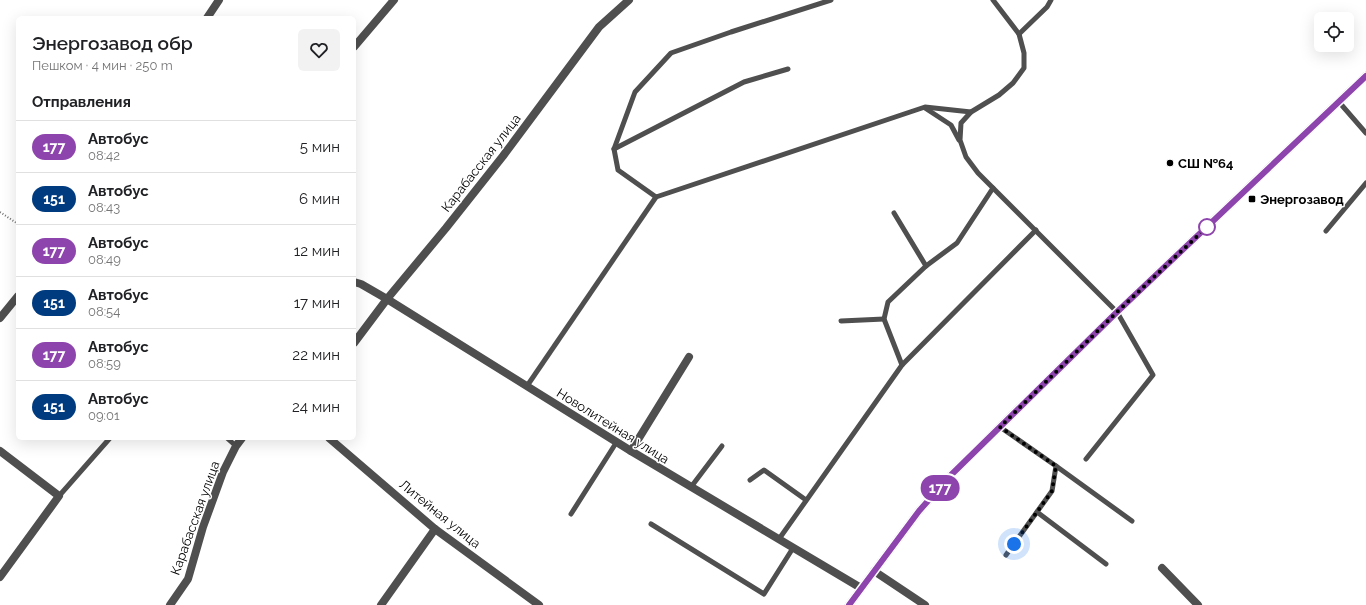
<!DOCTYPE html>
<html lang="ru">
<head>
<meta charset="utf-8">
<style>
	body { margin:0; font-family:Raleway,sans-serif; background:#f2f2f2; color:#202124; height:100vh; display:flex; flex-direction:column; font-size:15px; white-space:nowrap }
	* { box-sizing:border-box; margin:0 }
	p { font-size:13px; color:#757577 }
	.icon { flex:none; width:22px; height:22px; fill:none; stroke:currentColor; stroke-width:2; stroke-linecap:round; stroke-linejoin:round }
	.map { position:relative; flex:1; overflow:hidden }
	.drawer { position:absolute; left:16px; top:16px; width:340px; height:424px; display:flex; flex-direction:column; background:#fff; border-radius:6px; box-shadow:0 4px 16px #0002 }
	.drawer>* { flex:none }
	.badge { padding:0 8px; border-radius:13px; font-size:14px; line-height:26px }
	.buttons { position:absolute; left:1314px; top:12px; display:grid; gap:8px }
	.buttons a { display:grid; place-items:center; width:40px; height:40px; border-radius:6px; background:#fff; box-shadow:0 4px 16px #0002; font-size:20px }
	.you { position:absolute; width:20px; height:20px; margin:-10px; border:3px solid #fff; border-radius:50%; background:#1a73e8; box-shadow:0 0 0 6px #1a73e833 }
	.map>.badge { position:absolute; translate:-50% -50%; box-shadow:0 0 0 2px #fff }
	h2 { padding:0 16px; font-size:15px; line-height:36px }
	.round { display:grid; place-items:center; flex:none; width:42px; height:42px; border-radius:6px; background:#f2f2f2 }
	.head { display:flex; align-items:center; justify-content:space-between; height:68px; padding:0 16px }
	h1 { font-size:19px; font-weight:600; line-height:30px }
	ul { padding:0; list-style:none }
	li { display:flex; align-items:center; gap:12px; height:52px; padding:0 16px; border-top:1px solid #e0e0e0 }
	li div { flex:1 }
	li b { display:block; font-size:15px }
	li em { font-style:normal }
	li .badge { min-width:44px; font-weight:700; text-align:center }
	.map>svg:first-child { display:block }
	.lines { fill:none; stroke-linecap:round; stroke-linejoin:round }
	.path { stroke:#717171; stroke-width:2; stroke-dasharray:1 2; stroke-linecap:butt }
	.lane { stroke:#4f4f4f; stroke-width:5 }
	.street { stroke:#4f4f4f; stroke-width:8 }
	.secondary { stroke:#1c1c1c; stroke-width:8 }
	.line-casing { stroke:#fff; stroke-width:9 }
	.line { stroke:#8e44ad; stroke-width:6 }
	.walk { stroke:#000; stroke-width:4; stroke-dasharray:0 7.2 }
	.poi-dot { fill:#000; stroke:#fff; stroke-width:1.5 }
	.stop-dot { fill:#fff; stroke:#8e44ad; stroke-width:2 }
	.labels { text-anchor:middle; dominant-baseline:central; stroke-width:3; stroke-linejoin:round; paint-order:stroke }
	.street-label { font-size:13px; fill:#000; stroke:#fff }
	.poi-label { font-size:13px; font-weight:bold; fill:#000; stroke:#fff; text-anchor:start }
</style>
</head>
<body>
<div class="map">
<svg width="1366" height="605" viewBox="0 0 1366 605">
	<rect width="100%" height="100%" fill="#fff"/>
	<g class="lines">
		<polyline class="path" points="0,212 18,224"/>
		<g class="lane">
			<polyline points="831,0 731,32 671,53 635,92 614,149 618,170 656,197 925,107 971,112"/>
			<polyline points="993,0 1019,34 1024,53 1024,68 1013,83 999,95 971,112 961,123 960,140 966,157 978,173 1117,312 1153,375 1086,459"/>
			<polyline points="1019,34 1047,7 1051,0"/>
			<polyline points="1339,102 1366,133"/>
			<polyline points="925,108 951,125 959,140"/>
			<polyline points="614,149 744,82 788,69"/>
			<polyline points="894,213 926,266"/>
			<polyline points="1326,231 1366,183"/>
			<polyline points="841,321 884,319"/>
			<polyline points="902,365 884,319 888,302 926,266 957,243 993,188"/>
			<polyline points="527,386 656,197"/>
			<polyline points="1000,427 1056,466 1052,491 1006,555"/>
			<polyline points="227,438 236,446"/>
			<polyline points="1056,466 1132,521"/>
			<polyline points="750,480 764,470 806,500"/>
			<polyline points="691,487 722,446"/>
			<polyline points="59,496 110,438"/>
			<polyline points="1037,512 1106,564"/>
			<polyline points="571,514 616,443"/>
			<polyline points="651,524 764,594 793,548"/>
			<polyline points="779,539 902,365 1036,230"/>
		</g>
		<g class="street">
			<polyline points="207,18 219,0"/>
			<polyline points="354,47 394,0"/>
			<polyline points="354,282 361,284 387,299 631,451 861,588"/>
			<polyline points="0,318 18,296"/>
			<polyline points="354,343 387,299 446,228 503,156 599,27 629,0"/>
			<polyline points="329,438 435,529 539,605"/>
			<polyline points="0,451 59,496 0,577"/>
			<polyline points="631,451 689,357"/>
			<polyline points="1162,568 1198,605"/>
			<polyline points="874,571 925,605"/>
			<polyline points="170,605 188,579 203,527 223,472 236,446 242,438"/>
			<polyline points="381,605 435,529"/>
		</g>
		<polyline class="secondary" points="849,605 919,511 951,475 1117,312 1366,76"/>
	</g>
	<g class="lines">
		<g class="line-casing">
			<polyline id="line" points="849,605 919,511 951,475 1117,312 1366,76"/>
		</g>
		<use href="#line" class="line"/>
		<polyline class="walk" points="1014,544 1052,491 1056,466 1000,427 1117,312 1207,227"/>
	</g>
	<g class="poi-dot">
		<circle cx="1170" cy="163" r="4"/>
		<rect x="1248" y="195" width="8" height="8" rx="2"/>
	</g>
	<circle class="stop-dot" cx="1207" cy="227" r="8"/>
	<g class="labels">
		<g class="street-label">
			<text transform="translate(481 163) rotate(-52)">Карабасская улица</text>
			<text transform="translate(613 426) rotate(32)">Новолитейная улица</text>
			<text transform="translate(440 514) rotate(39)">Литейная улица</text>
			<text transform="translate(195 518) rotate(-70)">Карабасская улица</text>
		</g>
		<g class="poi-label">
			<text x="1178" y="163">СШ №64</text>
			<text x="1260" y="199">Энергозавод</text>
		</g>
	</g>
</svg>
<div class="buttons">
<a><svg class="icon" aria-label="locate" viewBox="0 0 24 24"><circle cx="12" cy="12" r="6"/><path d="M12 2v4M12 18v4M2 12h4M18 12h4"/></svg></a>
</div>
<div class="you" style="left:1014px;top:544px"></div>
<b class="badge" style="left:940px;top:488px;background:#8e44ad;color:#fff">177</b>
<section class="drawer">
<div class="head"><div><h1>Энергозавод обр</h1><p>Пешком · 4 мин · 250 m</p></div><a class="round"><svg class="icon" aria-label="heart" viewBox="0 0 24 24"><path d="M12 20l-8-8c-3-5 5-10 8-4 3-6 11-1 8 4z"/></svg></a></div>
<h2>Отправления</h2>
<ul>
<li><span class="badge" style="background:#8e44ad;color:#fff">177</span><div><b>Автобус</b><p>08:42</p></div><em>5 мин</em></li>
<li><span class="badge" style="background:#003b80;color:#fff">151</span><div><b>Автобус</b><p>08:43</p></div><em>6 мин</em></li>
<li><span class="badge" style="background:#8e44ad;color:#fff">177</span><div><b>Автобус</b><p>08:49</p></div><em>12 мин</em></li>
<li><span class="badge" style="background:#003b80;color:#fff">151</span><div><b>Автобус</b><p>08:54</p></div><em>17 мин</em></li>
<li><span class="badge" style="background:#8e44ad;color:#fff">177</span><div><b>Автобус</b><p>08:59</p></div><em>22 мин</em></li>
<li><span class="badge" style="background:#003b80;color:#fff">151</span><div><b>Автобус</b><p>09:01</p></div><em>24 мин</em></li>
</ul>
</section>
</div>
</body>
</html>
